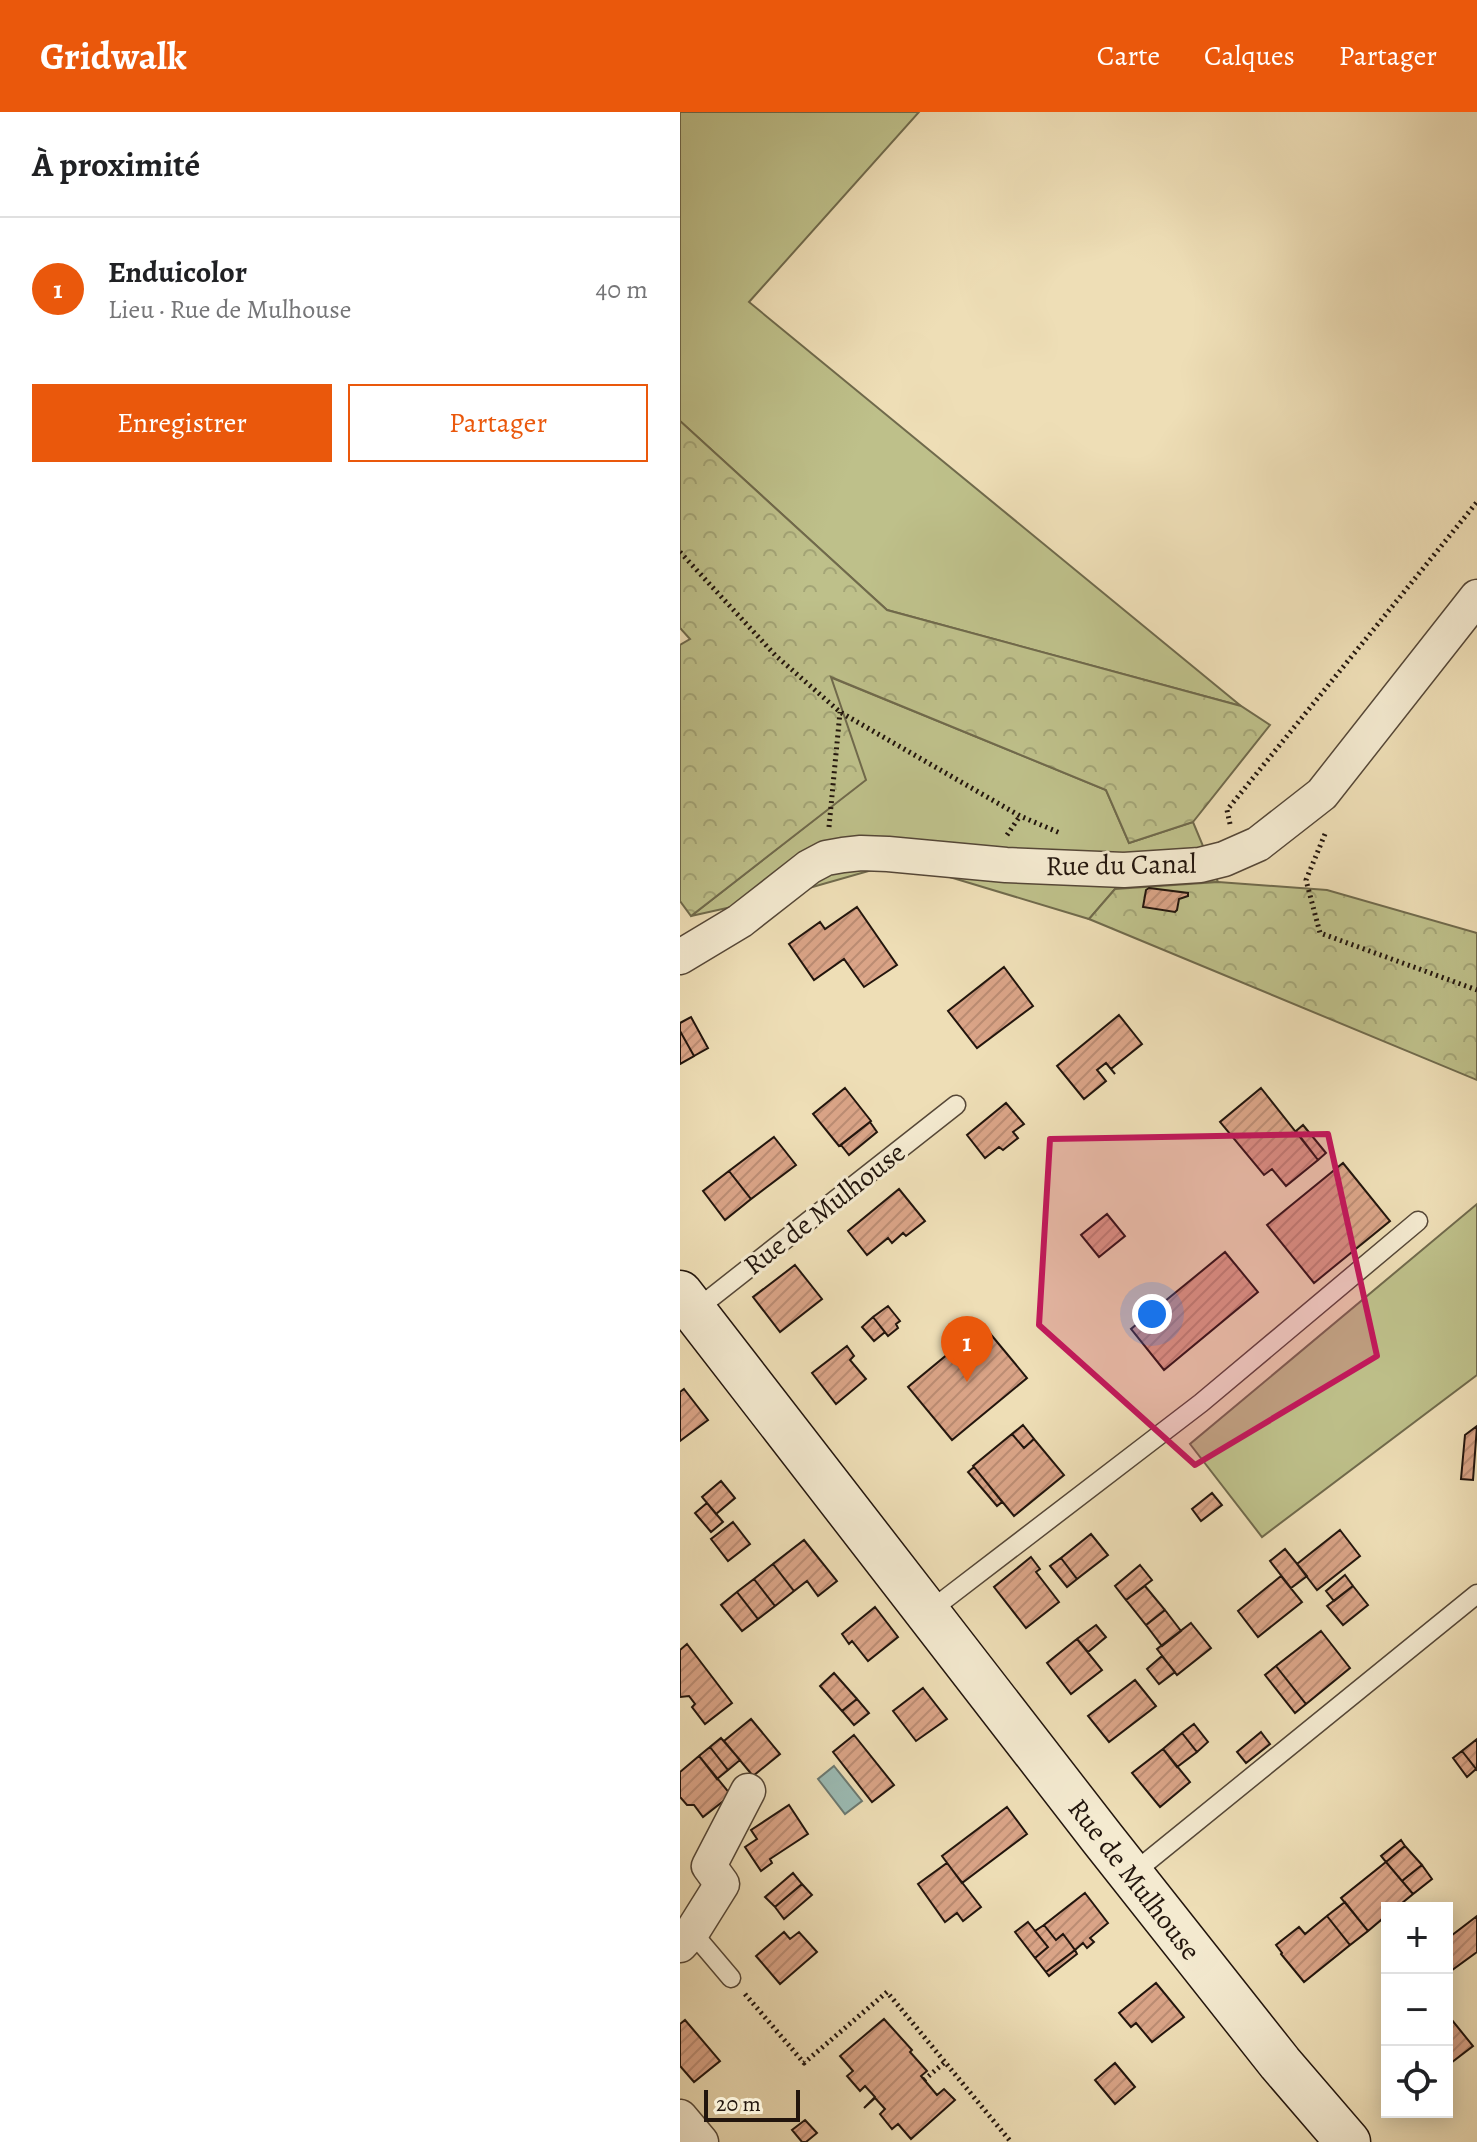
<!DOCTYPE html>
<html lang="fr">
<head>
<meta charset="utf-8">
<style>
	:root { --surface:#fff; --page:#f2f2f2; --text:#202124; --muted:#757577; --line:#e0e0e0; --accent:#ea580c }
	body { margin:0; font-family:Alegreya,serif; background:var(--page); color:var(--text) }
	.controls { position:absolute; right:24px; bottom:24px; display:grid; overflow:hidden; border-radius:0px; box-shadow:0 4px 20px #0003 }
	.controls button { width:72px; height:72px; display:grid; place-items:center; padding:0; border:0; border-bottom:2px solid var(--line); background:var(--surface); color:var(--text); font:40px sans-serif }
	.scale { position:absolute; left:24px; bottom:20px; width:96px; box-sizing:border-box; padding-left:8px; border:4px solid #22150d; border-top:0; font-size:22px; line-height:28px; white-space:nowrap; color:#22150d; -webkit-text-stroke:6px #f4ead0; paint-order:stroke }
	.you { position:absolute; left:472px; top:1202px; width:28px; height:28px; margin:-20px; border:6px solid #fff; border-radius:50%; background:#1a73e8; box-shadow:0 0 0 12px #1a73e833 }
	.badge { display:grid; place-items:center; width:52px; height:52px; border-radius:50%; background:var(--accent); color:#fff; font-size:26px; font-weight:700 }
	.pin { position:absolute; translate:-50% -66px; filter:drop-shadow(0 2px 4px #0008) }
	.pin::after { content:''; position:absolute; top:42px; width:28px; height:24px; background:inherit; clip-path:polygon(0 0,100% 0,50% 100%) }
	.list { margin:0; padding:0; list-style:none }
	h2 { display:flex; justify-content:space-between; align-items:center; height:104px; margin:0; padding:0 32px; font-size:34px }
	h2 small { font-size:26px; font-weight:400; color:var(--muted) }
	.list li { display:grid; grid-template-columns:52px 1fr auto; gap:24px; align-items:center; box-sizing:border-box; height:144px; padding:0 32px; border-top:2px solid var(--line) }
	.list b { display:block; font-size:30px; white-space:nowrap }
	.list p { margin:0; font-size:26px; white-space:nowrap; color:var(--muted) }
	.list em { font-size:26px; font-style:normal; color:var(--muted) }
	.actions { display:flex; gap:16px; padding:24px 32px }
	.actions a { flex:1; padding:18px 0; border:2px solid var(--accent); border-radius:0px; text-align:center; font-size:28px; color:var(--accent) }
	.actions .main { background:var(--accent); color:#fff }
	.icon { flex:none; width:44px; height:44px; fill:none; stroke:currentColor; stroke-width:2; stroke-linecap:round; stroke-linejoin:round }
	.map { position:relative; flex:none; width:797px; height:2030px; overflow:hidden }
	header { display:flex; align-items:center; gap:48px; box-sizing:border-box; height:112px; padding:0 40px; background:var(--accent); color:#fff }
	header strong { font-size:38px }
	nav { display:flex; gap:44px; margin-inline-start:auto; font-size:28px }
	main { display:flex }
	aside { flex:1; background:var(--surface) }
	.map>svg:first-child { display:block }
</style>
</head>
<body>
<header>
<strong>Gridwalk</strong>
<nav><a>Carte</a><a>Calques</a><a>Partager</a></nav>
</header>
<main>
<aside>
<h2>À proximité<small></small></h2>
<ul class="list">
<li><span class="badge">1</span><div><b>Enduicolor</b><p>Lieu · Rue de Mulhouse</p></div><em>40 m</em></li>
</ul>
<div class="actions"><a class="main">Enregistrer</a><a>Partager</a></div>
</aside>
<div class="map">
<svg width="797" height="2030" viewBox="0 0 797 2030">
	<defs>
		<pattern id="forest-crowns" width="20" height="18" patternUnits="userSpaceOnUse" patternTransform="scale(2)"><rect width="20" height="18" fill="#bec08a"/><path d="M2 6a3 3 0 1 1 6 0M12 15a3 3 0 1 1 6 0" fill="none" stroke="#a3a476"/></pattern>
		<pattern id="building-hatch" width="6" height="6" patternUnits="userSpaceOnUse" patternTransform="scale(2)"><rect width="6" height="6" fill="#daa487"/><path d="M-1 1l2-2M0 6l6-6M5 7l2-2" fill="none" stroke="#bb8c73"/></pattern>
	</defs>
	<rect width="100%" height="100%" fill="#eedeb6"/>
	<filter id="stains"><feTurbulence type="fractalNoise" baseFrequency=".0025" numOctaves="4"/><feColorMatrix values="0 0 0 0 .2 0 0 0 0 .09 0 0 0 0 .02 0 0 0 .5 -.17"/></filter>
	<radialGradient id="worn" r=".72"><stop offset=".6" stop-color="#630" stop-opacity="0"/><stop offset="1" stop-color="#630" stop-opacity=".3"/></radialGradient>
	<!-- grass -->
	<path fill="#bec08a" stroke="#706a4c" stroke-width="2" d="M 0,0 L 239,0 L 69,190 L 561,594 L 207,498 L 0,309 Z
		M 150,565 L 426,678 L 449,731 L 513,710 L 538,770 L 435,777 L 409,807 L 220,750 L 101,784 L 11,804 L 185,668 Z
		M 797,1092 L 797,1263 L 582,1425 L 510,1332 Z"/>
	<!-- forest -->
	<path fill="url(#forest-crowns)" stroke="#706a4c" stroke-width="2" d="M 0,309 L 207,498 L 561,594 L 590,613 L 513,710 L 449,731 L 426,678 L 151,565 L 186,668 L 11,804 L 0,789 L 0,533 L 10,527 L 0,516 Z
		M 538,770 L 647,778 L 797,821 L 797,968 L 409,807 L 435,777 Z"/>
	<!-- water -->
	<path fill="#9bbbb4" stroke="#6b7971" stroke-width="2" d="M 154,1654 L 182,1689 L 165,1702 L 138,1667 Z"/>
	<!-- building -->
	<path fill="url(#building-hatch)" stroke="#22150d" stroke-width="2" d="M 469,776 L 508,781 L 508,784 L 499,787 L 497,798 L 495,800 L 463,795 L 466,778 Z
		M 177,795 L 217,853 L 184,875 L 164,847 L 134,868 L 109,832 L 140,810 L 145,817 Z
		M 324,855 L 353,894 L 297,936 L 268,899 Z
		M 439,903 L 462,932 L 431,957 L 435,962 L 426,951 L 417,958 L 426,969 L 404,987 L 377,954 Z
		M 11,905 L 28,936 L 14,944 L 0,919 L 0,911 Z
		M 0,919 L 14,944 L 0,952 Z
		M 165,976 L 191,1009 L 159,1034 L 133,1002 Z
		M 581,976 L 638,1048 L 606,1074 L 592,1057 L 584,1063 L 540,1010 Z
		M 326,991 L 344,1012 L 333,1020 L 338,1026 L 323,1038 L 319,1035 L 305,1046 L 287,1023 Z
		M 190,1010 L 197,1020 L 169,1043 L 161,1033 Z
		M 623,1013 L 646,1041 L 638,1048 L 616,1019 Z
		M 94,1025 L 116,1053 L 71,1087 L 49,1059 Z
		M 663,1051 L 710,1109 L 634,1171 L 587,1113 Z
		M 49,1059 L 71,1087 L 45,1108 L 23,1079 Z
		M 219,1077 L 245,1109 L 226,1124 L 223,1121 L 212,1131 L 208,1126 L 187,1143 L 168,1119 Z
		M 427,1102 L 445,1124 L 419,1145 L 401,1123 Z
		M 545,1140 L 578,1180 L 484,1258 L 451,1217 Z
		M 115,1153 L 142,1187 L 100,1220 L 73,1185 Z
		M 208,1194 L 220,1209 L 216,1212 L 218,1216 L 208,1224 L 193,1205 Z
		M 193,1205 L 205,1220 L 194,1229 L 182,1215 Z
		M 303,1213 L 347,1266 L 272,1328 L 228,1275 Z
		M 167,1234 L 174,1244 L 170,1248 L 186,1267 L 156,1292 L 132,1261 Z
		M 4,1277 L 28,1308 L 0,1329 L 0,1280 Z
		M 343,1313 L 354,1327 L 344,1336 L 332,1322 Z
		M 797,1314 L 793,1368 L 781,1367 L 785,1323 Z
		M 332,1322 L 344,1336 L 354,1327 L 384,1363 L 334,1404 L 293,1354 Z
		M 294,1355 L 322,1390 L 317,1394 L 288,1360 Z
		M 41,1369 L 55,1386 L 36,1402 L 22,1385 Z
		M 532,1381 L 542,1393 L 521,1409 L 512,1397 Z
		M 27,1391 L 43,1410 L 31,1420 L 15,1401 Z
		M 53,1410 L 70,1432 L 48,1449 L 31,1427 Z
		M 660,1418 L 680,1444 L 637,1478 L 617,1452 Z
		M 411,1422 L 428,1443 L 397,1467 L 381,1446 Z
		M 124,1428 L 157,1469 L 138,1484 L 127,1469 L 114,1479 L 93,1452 Z
		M 605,1437 L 627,1464 L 611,1476 L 590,1449 Z
		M 351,1445 L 360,1457 L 356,1460 L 379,1490 L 346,1516 L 314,1475 Z
		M 381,1446 L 397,1467 L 387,1475 L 370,1454 Z
		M 93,1452 L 114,1479 L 95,1494 L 74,1467 Z
		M 460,1453 L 472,1468 L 446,1488 L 435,1474 Z
		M 665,1463 L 673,1474 L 654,1489 L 646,1479 Z
		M 601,1464 L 622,1490 L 578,1525 L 558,1499 Z
		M 74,1467 L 95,1494 L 78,1507 L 57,1480 Z
		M 465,1474 L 485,1498 L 466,1513 L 446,1488 Z
		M 673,1474 L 688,1493 L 663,1513 L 647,1494 Z
		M 57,1480 L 78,1507 L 62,1519 L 41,1493 Z
		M 195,1495 L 218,1525 L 188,1549 L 172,1529 L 169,1532 L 162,1522 Z
		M 485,1498 L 501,1519 L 482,1534 L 466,1513 Z
		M 511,1511 L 531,1536 L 497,1563 L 477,1537 Z
		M 416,1513 L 426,1525 L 408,1540 L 397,1527 Z
		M 641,1519 L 670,1556 L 626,1592 L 596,1554 Z
		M 397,1527 L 422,1558 L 391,1582 L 367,1551 Z
		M 7,1532 L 52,1591 L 25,1612 L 12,1595 L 15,1592 L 9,1584 L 0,1585 L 0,1538 Z
		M 482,1544 L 495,1560 L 479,1572 L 467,1557 Z
		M 596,1554 L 626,1592 L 615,1601 L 585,1563 Z
		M 154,1561 L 177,1587 L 162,1599 L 140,1574 Z
		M 455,1568 L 476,1594 L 429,1630 L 408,1604 Z
		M 243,1576 L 267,1607 L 236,1629 L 213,1599 Z
		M 177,1587 L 189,1601 L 174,1613 L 162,1599 Z
		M 71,1607 L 100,1642 L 73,1664 L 44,1629 Z
		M 514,1612 L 528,1630 L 517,1640 L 502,1621 Z
		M 581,1620 L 590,1632 L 566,1651 L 557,1640 Z
		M 502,1621 L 517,1640 L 497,1655 L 483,1637 Z
		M 174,1623 L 214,1673 L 192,1690 L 153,1640 Z
		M 41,1626 L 60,1648 L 48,1658 L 30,1635 Z
		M 797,1627 L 797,1658 L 782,1639 Z
		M 30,1635 L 48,1658 L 37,1667 L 19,1644 Z
		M 483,1637 L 510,1670 L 480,1695 L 452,1661 Z
		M 782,1639 L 796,1657 L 787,1665 L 773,1646 Z
		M 19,1644 L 51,1683 L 23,1705 L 14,1693 L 7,1693 L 0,1685 L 0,1660 Z
		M 109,1693 L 128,1722 L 90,1747 L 92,1751 L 81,1759 L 65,1735 L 77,1727 L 71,1718 Z
		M 327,1695 L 347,1722 L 282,1771 L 262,1744 Z
		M 721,1728 L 725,1734 L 706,1750 L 701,1744 Z
		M 725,1734 L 742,1753 L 722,1769 L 706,1750 Z
		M 706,1750 L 733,1782 L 716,1796 L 707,1796 L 707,1803 L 688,1819 L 661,1786 Z
		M 267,1751 L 301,1795 L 283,1809 L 277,1801 L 265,1810 L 238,1772 Z
		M 742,1753 L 752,1767 L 733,1782 L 722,1769 Z
		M 113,1761 L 122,1772 L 95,1795 L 85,1785 Z
		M 122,1772 L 132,1783 L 104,1807 L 95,1795 Z
		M 405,1781 L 428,1811 L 410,1826 L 414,1830 L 407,1836 L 403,1831 L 395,1838 L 383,1822 L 376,1828 L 364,1813 Z
		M 665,1790 L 688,1819 L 670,1833 L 647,1804 Z
		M 647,1804 L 670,1833 L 624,1870 L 601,1842 L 602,1841 L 596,1833 L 619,1815 L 625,1822 Z
		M 797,1804 L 797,1840 L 768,1861 L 767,1827 Z
		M 348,1810 L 368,1835 L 355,1846 L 335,1820 Z
		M 364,1813 L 376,1828 L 383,1822 L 395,1838 L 366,1860 L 355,1846 L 368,1835 L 355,1819 Z
		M 104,1820 L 110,1827 L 119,1820 L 137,1840 L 100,1872 L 76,1844 Z
		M 395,1838 L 397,1842 L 369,1864 L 366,1860 Z
		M 476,1871 L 504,1905 L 472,1930 L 456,1911 L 451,1915 L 439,1901 Z
		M 767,1902 L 793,1934 L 767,1954 Z
		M 204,1907 L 232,1938 L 230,1940 L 247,1959 L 241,1964 L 257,1983 L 264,1977 L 275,1988 L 231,2027 L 218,2012 L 212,2017 L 200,2002 L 205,1997 L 195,1986 L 184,1996 L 195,1985 L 185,1974 L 180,1979 L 167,1964 L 173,1959 L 160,1944 Z
		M 5,1908 L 40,1949 L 14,1970 L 0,1954 L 0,1912 Z
		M 435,1951 L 455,1975 L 435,1992 L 415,1968 Z
		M 125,2008 L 137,2021 L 126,2030 L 122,2030 L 112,2018 Z"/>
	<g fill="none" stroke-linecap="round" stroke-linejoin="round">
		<defs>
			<path id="lane" d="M 13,1200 L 276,993
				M 247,1501 L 521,1291 L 738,1109
				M 452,1762 L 797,1482
				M 12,1820 L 51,1866"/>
			<path id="street" d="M 0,845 L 60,809 L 129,755 L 146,746 L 163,743 L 181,741 L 208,742 L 326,753 L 444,758 L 520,753 L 544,747 L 578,732 L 642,682 L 797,485
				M 0,1833 L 12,1820 L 42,1772 L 29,1754 L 68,1679
				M 0,2005 L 21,2030"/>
			<path id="secondary" d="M 0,1181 L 422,1726 L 600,1951 L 668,2030"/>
		</defs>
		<!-- lane casing -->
		<use href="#lane" stroke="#554737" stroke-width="21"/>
		<!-- street casing -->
		<use href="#street" stroke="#554737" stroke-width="37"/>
		<!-- secondary casing -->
		<use href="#secondary" stroke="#22150d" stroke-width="47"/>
		<!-- path -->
		<path stroke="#22150d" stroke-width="5" stroke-dasharray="2 4" stroke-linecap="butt" d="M 0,440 L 95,543 L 160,600 L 340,704 L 380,721
			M 550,712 L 547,698 L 797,390
			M 149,715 L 160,600
			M 645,722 L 626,768 L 640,821 L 797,878
			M 327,723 L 340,704
			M 65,1882 L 124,1951 L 207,1880 L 331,2030
			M 244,1968 L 265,1950"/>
		<!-- lane -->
		<use href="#lane" stroke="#f4ead0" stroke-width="18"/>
		<!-- street -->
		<use href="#street" stroke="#f4ead0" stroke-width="34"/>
		<!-- secondary -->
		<use href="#secondary" stroke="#f4ead0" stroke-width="44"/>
	</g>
	<!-- marked area -->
	<path fill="#c2185b" fill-opacity="0.2" stroke="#c2185b" stroke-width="6" stroke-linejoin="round" d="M 648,1022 L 697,1244 L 515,1353 L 359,1213 L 370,1027 Z"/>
	<g text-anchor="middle" stroke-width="6" stroke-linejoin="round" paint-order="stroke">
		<!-- street labels -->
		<g font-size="28" fill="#22150d" stroke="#f4ead0">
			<text transform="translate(441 752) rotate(-1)" y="10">Rue du Canal</text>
			<text transform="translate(144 1096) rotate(-38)" y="10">Rue de Mulhouse</text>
			<text transform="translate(455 1767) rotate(52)" y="10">Rue de Mulhouse</text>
		</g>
	</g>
	<rect width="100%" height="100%" filter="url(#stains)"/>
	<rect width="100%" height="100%" fill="url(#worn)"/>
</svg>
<div class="controls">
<button>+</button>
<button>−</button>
<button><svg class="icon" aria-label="locate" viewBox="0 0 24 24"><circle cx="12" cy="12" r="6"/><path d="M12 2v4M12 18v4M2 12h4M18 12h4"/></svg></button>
</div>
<div class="scale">20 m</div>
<div class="you"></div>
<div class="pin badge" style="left:287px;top:1270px">1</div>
</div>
</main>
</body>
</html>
